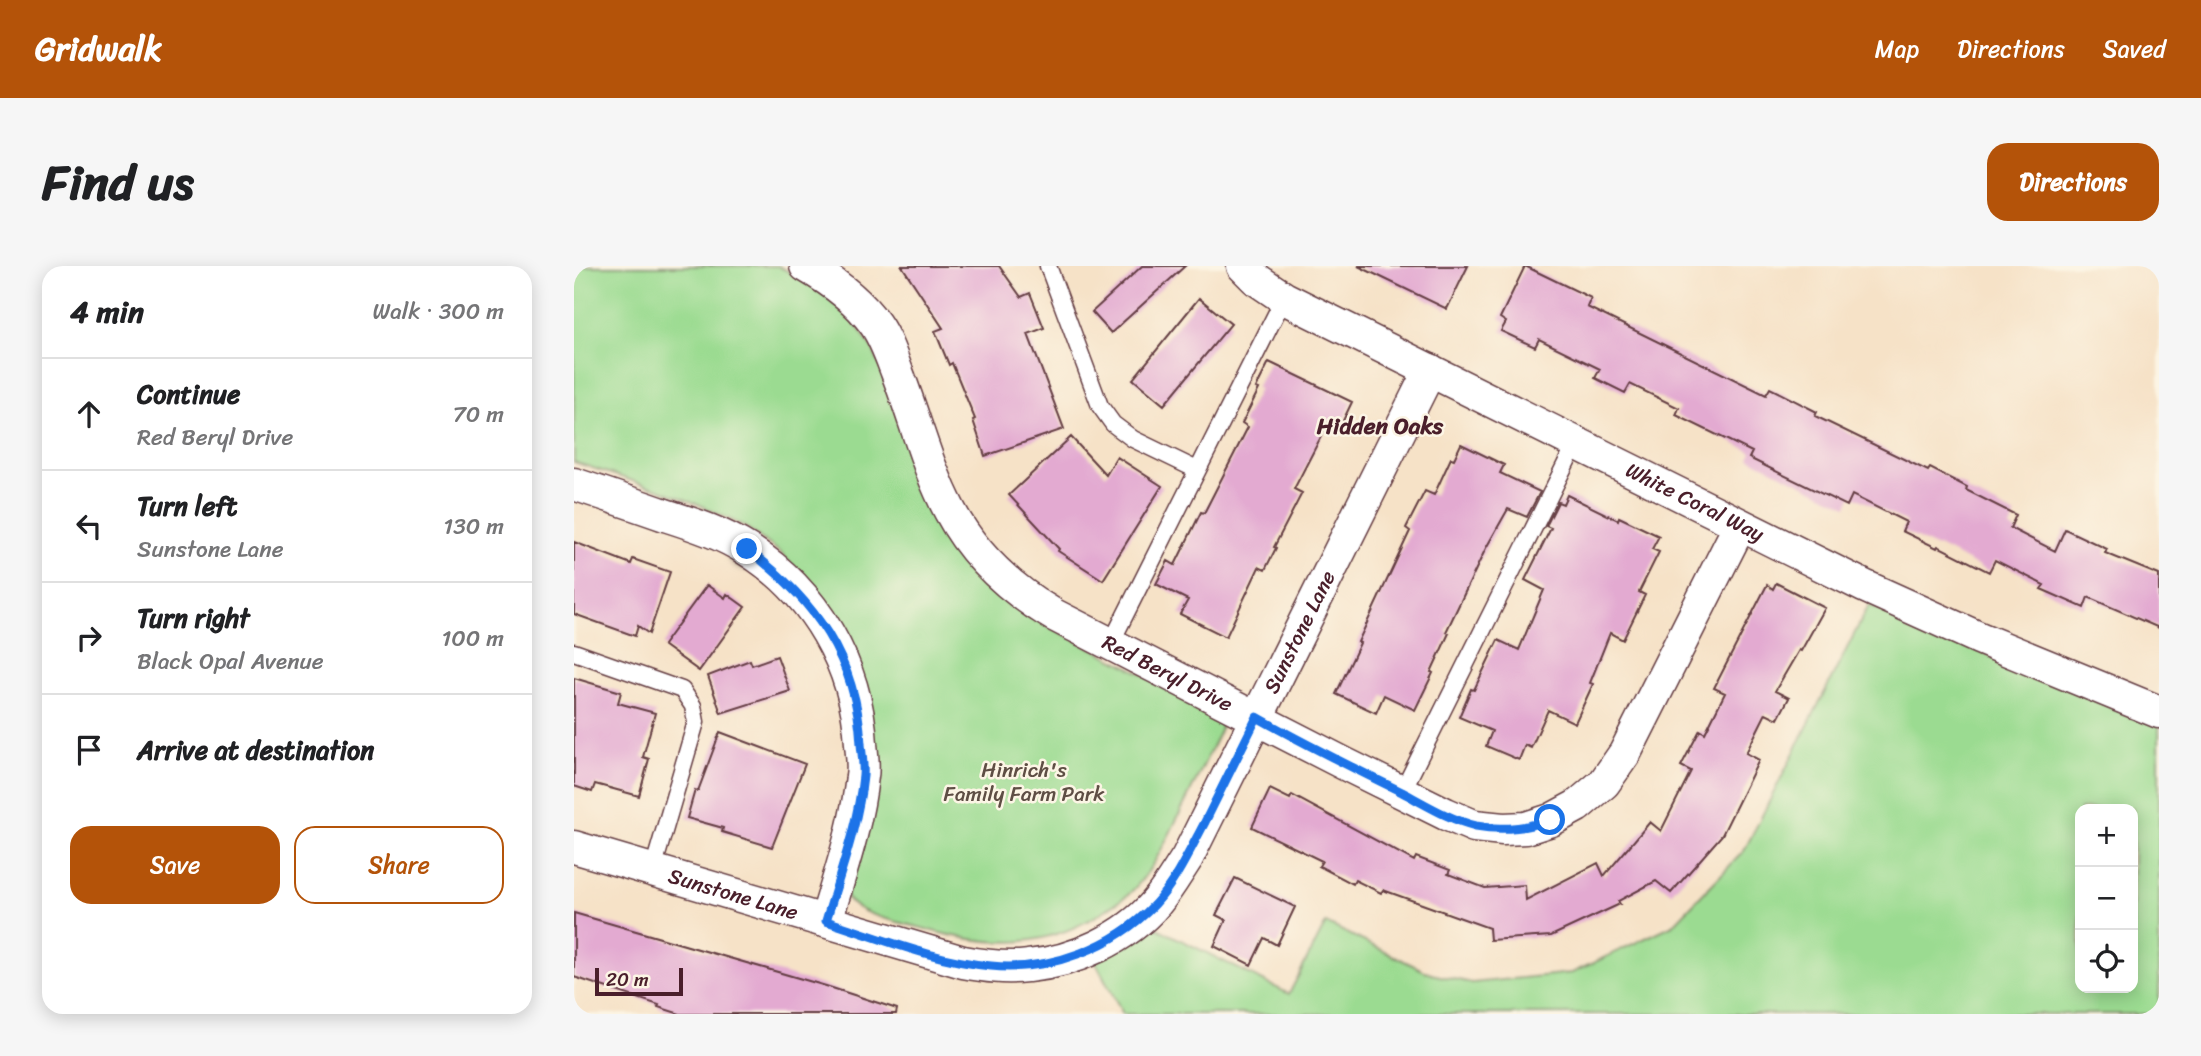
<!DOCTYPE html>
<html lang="en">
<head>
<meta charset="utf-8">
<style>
	:root { --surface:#fff; --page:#f6f6f6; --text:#202124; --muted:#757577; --line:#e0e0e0; --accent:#b45309 }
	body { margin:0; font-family:Sriracha,sans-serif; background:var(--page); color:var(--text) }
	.controls { position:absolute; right:21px; bottom:21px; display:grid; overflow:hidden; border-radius:14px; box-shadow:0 4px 18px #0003 }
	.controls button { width:63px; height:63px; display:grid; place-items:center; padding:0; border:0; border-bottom:2px solid var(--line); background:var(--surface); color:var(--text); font:35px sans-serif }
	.scale { position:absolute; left:21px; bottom:18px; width:88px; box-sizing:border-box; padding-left:7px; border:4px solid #4a1f2b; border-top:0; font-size:19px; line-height:24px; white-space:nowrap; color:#4a1f2b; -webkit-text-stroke:5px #fcf5e5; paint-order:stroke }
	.stop { position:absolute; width:21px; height:21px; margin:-16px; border:5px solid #1a73e8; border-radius:50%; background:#fff }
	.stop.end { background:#1a73e8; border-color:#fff; box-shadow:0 2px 7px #0008 }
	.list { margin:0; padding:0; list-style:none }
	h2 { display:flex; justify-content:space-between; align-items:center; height:91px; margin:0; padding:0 28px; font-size:30px }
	h2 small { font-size:23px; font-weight:400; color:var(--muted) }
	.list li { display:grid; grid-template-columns:46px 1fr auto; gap:21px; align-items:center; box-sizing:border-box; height:112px; padding:0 28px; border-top:2px solid var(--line) }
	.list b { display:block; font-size:26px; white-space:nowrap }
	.list p { margin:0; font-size:23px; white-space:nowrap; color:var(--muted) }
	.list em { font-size:23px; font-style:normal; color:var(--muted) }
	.actions { display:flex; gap:14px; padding:21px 28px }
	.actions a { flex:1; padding:16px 0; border:2px solid var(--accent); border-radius:21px; text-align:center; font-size:24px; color:var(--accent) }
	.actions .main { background:var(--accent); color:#fff }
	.icon { flex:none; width:38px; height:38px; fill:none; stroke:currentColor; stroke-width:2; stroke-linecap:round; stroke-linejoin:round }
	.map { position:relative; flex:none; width:1585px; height:748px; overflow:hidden; border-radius:21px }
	header { display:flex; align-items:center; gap:42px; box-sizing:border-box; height:98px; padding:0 35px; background:var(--accent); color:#fff }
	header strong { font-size:33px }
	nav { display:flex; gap:38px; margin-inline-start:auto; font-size:24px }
	.intro { display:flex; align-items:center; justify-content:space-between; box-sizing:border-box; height:168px; padding:0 42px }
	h1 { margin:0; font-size:49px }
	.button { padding:18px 32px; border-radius:21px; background:var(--accent); color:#fff; font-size:24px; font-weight:700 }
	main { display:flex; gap:42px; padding:0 42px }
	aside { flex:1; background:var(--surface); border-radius:21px; box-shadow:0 4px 18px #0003 }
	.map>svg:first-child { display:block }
</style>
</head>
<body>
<header>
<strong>Gridwalk</strong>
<nav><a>Map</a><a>Directions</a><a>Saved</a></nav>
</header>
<div class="intro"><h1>Find us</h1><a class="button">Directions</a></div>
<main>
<aside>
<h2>4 min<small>Walk · 300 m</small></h2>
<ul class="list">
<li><svg class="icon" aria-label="ahead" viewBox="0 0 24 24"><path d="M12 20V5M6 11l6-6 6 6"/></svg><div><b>Continue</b><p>Red Beryl Drive</p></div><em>70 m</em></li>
<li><svg class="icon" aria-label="left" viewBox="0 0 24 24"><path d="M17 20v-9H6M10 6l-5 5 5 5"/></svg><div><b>Turn left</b><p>Sunstone Lane</p></div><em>130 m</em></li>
<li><svg class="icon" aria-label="right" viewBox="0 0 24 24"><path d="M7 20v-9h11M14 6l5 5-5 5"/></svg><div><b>Turn right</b><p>Black Opal Avenue</p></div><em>100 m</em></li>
<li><svg class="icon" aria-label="arrive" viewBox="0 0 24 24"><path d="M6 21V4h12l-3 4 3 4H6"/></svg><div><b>Arrive at destination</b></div></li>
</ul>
<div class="actions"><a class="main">Save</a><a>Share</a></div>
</aside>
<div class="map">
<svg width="1585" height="748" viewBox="0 0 1585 748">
	<rect width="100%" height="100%" fill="#fcf5e5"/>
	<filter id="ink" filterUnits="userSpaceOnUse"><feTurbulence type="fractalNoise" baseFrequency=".0143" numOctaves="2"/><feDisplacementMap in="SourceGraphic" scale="14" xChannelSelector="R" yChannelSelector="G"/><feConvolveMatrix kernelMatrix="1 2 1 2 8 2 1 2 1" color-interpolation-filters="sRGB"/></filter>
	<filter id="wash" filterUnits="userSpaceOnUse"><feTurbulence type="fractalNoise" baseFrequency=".00686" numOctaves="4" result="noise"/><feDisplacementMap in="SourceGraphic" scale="28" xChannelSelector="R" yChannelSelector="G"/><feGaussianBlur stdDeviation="1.57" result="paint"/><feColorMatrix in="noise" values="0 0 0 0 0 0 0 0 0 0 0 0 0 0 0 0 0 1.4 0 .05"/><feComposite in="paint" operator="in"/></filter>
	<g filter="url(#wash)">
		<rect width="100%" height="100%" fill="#f6e2c7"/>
		<!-- green -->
		<path fill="#9bdb91" stroke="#727d5e" stroke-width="2" fill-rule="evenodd" d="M 0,0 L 204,0 C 224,10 244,21 262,35 C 276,47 286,65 297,80 L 401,305 L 423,330 L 452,349 L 640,444 L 648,454 L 646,465 C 633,492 620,519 606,547 C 592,575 578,606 555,628 C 549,633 540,638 533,643 C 475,683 421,682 355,664 C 332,657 285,651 272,631 L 297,528 L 241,324 L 207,287 L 170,260 L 126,239 L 87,224 L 0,196 Z
			M 1295,339 L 1585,460 L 1585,748 L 549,748 L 520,693 L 575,658 L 715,728 L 752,657 L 857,708 L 898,717 L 998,707 L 1099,659 L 1170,585 ZM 1506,543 L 1559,543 L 1559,722 L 1506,722 Z"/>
		<g id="blocks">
			<!-- building -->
			<path fill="#e3aad1" d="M 328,0 L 425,0 L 447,31 L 456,27 L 470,62 L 454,68 L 490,163 L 411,190 L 399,154 L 401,153 L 378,97 L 375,99 L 361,65 L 369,62 Z
				M 568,0 L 611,0 L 537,67 L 518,46 Z
				M 784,0 L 894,0 L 873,43 Z
				M 951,0 L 1017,32 L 1013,41 L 1192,129 L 1196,122 L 1243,146 L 1241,150 L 1354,205 L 1356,202 L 1393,221 L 1392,224 L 1442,249 L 1436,262 L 1481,285 L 1491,263 L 1533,283 L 1531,287 L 1585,309 L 1585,362 L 1514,331 L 1510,342 L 1467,323 L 1470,319 L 1421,294 L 1415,306 L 1364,280 L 1363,282 L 1328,265 L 1332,256 L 1278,229 L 1273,240 L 1175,192 L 1178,186 L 1102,149 L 1105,142 L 1056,118 L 1051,127 L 1021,112 L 1026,103 L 965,73 L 961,81 L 927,65 L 932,56 L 926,52 Z
				M 625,32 L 657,58 L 590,139 L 559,113 Z
				M 695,96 L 778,136 L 765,163 L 754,157 L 720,223 L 728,227 L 700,281 L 702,282 L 691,304 L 685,301 L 652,371 L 606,348 L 614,334 L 582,318 L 594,295 L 601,299 L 627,246 L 630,247 L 674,161 L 668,157 L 685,123 L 682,122 Z
				M 497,171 L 532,209 L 543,191 L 588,220 L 529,314 L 484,285 L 485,283 L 435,229 Z
				M 887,178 L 930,199 L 926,207 L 966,226 L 953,251 L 934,243 L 912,282 L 872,366 L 875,367 L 857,406 L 859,407 L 841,444 L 810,429 L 802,447 L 762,428 L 786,377 L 784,376 L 836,265 L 832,262 L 851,225 L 860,229 L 877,192 L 880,193 Z
				M 993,229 L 1044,254 L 1045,251 L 1085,270 L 1078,283 L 1085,286 L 1065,326 L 1071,329 L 1049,374 L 1036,367 L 1016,417 L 1019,418 L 1001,457 L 974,444 L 957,482 L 951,479 L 945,494 L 912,480 L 918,465 L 885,451 L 897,423 L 900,424 L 924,374 L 945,384 L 970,324 L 951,314 L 977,262 L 972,260 L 984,236 L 989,238 Z
				M 0,276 L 57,298 L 59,293 L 96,306 L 75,368 L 64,360 L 61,370 L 0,348 Z
				M 1202,317 L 1251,342 L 1227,385 L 1225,384 L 1201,425 L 1215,432 L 1204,453 L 1192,447 L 1172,487 L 1185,494 L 1148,569 L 1097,627 L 1082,615 L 1044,635 L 1046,638 L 977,670 L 916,674 L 915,662 L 809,624 L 807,627 L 781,614 L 779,618 L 745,600 L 748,595 L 678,561 L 696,523 L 716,533 L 718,529 L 840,595 L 842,591 L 876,604 L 874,608 L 911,622 L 951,619 L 952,634 L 1024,597 L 1030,610 L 1076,556 L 1087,565 L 1117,505 L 1107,500 L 1126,464 L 1131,467 L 1151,427 L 1140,422 L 1193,319 L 1199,323 Z
				M 133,319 L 151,332 L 153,328 L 171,341 L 125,405 L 89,379 Z
				M 203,390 L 216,425 L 147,447 L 134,410 L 176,394 L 178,399 Z
				M 0,412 L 47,426 L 44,437 L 81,447 L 69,491 L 75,493 L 65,530 L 21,518 L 18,526 L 0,520 Z
				M 146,466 L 231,498 L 198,581 L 148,566 L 149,562 L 113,552 L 121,524 L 124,525 Z
				M 661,612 L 721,641 L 703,679 L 690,672 L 677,699 L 640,680 L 652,654 L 642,649 Z
				M 0,647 L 252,720 L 323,743 L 322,748 L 106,748 L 84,741 L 85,739 L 0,711 Z"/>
		</g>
	</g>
	<g filter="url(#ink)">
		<use href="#blocks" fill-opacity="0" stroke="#643c42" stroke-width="2"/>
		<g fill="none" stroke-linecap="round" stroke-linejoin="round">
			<defs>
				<path id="lane" d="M 474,0 L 526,140 L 539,158 L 559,173 L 623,204
					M 537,377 L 710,32
					M 0,386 L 108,424 L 119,440 L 122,456 L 79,603
					M 828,526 L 1002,177"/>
				<g id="street">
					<path id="s1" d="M 232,0 C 258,15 283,33 301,58 C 311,72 317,90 323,106 C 341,152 353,202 376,245 C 400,290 436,323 480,349 L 771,498 L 872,548 L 900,560 L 929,563 L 952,562 L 977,554 L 1003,540 L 1030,517 L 1051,487 L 1166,259"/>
					<path id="s2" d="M 669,0 L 682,13 L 710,32 L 1290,320 L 1405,372 L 1585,446"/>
					<path d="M 0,218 C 30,228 60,238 91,249 C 119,258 148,267 174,284 C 241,326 283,400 287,478 C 288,489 290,500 288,510 C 283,559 266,607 252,655"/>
					<path id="s3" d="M 0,581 L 389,696 C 411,700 432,703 454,700 C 500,696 552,672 582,637 C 594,623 603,607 613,592 L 856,104"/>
				</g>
			</defs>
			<!-- lane casing -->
			<use href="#lane" stroke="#643c42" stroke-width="19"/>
			<!-- street casing -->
			<use href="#street" stroke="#643c42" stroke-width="35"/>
			<!-- lane -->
			<use href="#lane" stroke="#fff" stroke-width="16"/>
			<!-- street -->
			<use href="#street" stroke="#fff" stroke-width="32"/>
		</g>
	</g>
	<g fill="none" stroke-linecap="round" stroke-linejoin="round" filter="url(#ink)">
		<!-- route -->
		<path stroke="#1a73e8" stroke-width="9" d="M 173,283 C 240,333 283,393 287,478 C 288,489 290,500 289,510 C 284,559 266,607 252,655 C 306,672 361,695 417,700 C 475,706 541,681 581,638 C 602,615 616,584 631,556 C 648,521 666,486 683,451 C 731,478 779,502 828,526 C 851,538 876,554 902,560 C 928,565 952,562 976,554"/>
	</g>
	<g text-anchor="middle" stroke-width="5" stroke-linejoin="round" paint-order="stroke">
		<!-- street labels -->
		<g font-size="21" fill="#4a1f2b" stroke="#fcf5e5">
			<text dy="7" stroke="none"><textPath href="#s2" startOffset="511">White Coral Way</textPath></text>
			<text dy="7" stroke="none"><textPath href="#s3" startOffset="924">Sunstone Lane</textPath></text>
			<text dy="7" stroke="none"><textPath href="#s1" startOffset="569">Red Beryl Drive</textPath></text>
			<text dy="7" stroke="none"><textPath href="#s3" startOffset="166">Sunstone Lane</textPath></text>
		</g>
		<!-- park labels -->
		<g font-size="21" fill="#5e4e44" stroke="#fcf5e5">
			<text x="450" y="511">Hinrich's<tspan x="450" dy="24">Family Farm Park</tspan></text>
		</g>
		<!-- neighbourhood labels -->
		<g font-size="23" font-weight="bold" fill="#4a1f2b" stroke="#fcf5e5">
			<text x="806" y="168">Hidden Oaks</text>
		</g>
	</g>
</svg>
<div class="controls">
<button>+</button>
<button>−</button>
<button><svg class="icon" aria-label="locate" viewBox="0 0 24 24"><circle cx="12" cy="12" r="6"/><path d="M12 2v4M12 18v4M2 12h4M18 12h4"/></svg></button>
</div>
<div class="scale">20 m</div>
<div class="stop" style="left:976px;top:554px"></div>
<div class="stop end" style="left:173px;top:283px"></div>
</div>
</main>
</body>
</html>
